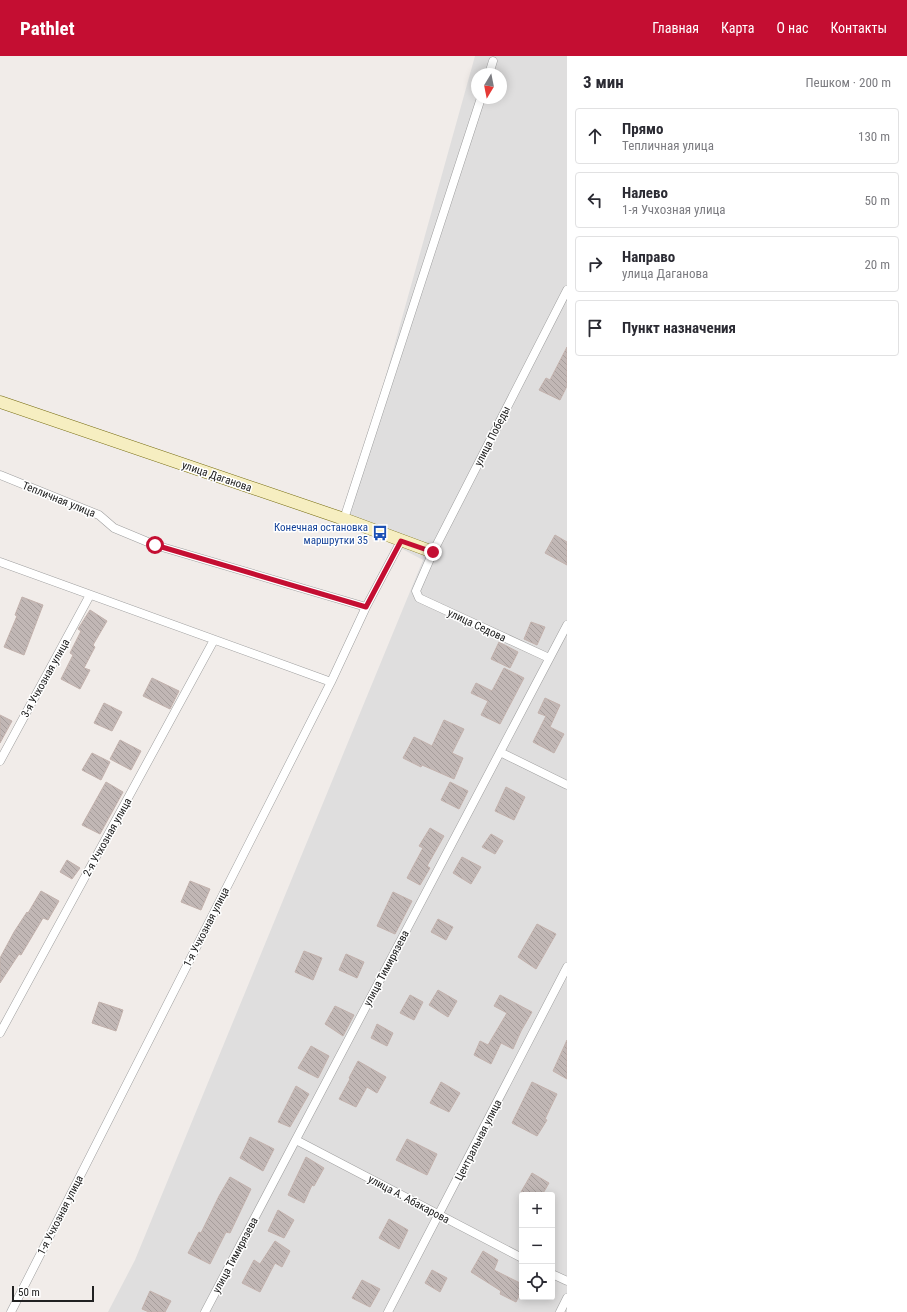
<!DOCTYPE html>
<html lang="ru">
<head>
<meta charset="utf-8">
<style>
	:root { --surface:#fff; --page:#f7f7f7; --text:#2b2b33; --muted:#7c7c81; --line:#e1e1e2; --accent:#c40e32 }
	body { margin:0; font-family:"Roboto Condensed",sans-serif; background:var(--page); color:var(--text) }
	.controls { position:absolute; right:12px; bottom:12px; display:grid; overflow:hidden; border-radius:4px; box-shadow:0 2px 10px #0003 }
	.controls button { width:36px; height:36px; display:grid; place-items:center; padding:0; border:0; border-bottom:1px solid var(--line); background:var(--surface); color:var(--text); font:20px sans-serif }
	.compass { position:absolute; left:471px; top:12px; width:36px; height:36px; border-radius:50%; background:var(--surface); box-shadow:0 2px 10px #0003; rotate:190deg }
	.scale { position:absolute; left:12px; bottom:10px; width:82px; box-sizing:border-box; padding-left:4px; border:2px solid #212121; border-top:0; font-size:11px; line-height:14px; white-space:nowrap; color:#212121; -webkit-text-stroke:3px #fff; paint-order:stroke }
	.stop { position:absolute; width:12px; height:12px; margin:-9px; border:3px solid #c40e32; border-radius:50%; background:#fff }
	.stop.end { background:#c40e32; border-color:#fff; box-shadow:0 1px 4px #0008 }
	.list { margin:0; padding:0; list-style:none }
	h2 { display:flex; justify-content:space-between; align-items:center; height:52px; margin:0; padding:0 16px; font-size:17px }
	h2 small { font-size:13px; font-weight:400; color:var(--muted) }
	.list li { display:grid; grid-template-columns:26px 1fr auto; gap:12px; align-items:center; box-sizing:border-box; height:56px; margin:0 8px 8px; padding:0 8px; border:1px solid var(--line); border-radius:4px }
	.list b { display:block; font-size:15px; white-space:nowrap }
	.list p { margin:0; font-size:13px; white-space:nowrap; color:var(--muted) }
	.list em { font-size:13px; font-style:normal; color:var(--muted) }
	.icon { flex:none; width:22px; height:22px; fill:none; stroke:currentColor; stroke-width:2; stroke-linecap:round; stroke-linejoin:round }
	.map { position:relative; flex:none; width:567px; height:1256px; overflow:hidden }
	header { display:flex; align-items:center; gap:24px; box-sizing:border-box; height:56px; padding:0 20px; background:var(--accent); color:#fff }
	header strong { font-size:19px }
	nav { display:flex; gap:22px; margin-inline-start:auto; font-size:14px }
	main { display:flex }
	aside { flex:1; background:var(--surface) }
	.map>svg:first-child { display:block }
</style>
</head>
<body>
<header>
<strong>Pathlet</strong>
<nav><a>Главная</a><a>Карта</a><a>О нас</a><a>Контакты</a></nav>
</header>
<main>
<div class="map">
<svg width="567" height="1256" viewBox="0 0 567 1256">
	<defs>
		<pattern id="building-back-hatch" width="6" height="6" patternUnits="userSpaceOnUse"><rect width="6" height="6" fill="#c1b7b5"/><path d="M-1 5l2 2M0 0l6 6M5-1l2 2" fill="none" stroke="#a69d9b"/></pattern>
	</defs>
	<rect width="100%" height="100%" fill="#f1ece9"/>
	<!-- residential -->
	<path fill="#dfdede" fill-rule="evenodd" d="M 475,0 L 567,0 L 567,1256 L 108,1256 L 135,1204 L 423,504 L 346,463 ZM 477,18 L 501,18 L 501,42 L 477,42 ZM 522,1139 L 552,1139 L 552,1241 L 522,1241 Z"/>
	<!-- building -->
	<path fill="url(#building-back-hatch)" stroke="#c2b1ac" d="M 567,291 L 567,330 L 560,344 L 539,334 L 546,322 L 550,324 Z
		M 555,479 L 567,486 L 567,509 L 545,497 Z
		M 22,541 L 43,549 L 24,599 L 4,591 L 17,560 L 15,559 Z
		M 90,554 L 107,565 L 93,589 L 95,591 L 84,612 L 90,614 L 80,633 L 61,623 L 73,599 L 70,597 L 81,575 L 78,573 Z
		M 531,566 L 545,571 L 537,589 L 524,583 Z
		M 499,586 L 518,596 L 510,612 L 491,603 Z
		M 504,612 L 524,622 L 500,668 L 481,659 L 488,645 L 471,637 L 476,627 L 492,635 Z
		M 152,622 L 179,635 L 170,653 L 143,640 Z
		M 545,642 L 560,649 L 550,671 L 564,678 L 554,697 L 533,686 L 546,660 L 538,657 Z
		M 104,647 L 122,656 L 112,675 L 94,667 Z
		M 0,659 L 12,665 L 0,687 Z
		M 444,664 L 464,673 L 452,697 L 463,702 L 454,723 L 422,709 L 421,711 L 403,702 L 414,681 L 432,690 Z
		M 120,684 L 141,695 L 131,714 L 110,703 Z
		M 92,697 L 110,706 L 101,724 L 82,714 Z
		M 106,726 L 123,736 L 100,778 L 82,769 Z
		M 450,726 L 468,735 L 459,753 L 441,744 Z
		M 506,731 L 525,741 L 514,764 L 495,755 Z
		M 430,772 L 444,780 L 427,810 L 430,812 L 420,829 L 407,822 L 423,792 L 419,790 Z
		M 491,778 L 503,785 L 495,798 L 482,791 Z
		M 462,801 L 481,811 L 471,828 L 453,817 Z
		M 67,804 L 80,812 L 72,823 L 60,816 Z
		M 190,825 L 210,833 L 201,854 L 181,846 Z
		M 41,835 L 59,845 L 48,864 L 43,862 L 21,899 L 19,898 L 0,927 L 0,902 L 14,876 L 27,856 L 28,857 Z
		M 393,836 L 412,845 L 395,878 L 377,870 Z
		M 438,863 L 453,871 L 446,884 L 431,876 Z
		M 537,868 L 556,878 L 536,913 L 518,901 Z
		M 304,895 L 322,902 L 313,924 L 295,916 Z
		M 346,898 L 364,906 L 357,922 L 339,914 Z
		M 438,934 L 457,945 L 448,961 L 429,949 Z
		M 410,939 L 423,946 L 414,964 L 400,957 Z
		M 500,939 L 532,956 L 521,975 L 513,993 L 501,987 L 491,1008 L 474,999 L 480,985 L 488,989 L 507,957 L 494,950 Z
		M 99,946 L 123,954 L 116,975 L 92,967 Z
		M 335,950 L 354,959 L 343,980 L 325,968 Z
		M 377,968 L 393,977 L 387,990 L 371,982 Z
		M 567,984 L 567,1023 L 553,1015 Z
		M 311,990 L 329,1000 L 318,1022 L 298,1012 Z
		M 358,1005 L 386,1021 L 377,1037 L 367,1031 L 356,1051 L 339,1043 L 350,1023 L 349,1022 Z
		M 441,1026 L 460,1037 L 449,1056 L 430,1047 Z
		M 532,1026 L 557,1038 L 545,1063 L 547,1064 L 537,1080 L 512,1067 Z
		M 296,1030 L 309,1038 L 290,1071 L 278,1066 Z
		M 250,1081 L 274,1093 L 263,1115 L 240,1102 Z
		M 407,1083 L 437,1098 L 427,1119 L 396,1104 Z
		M 306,1101 L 324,1112 L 314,1130 L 312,1129 L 304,1147 L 288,1139 Z
		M 532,1117 L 549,1127 L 542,1139 L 526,1139 L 521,1136 Z
		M 230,1121 L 251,1133 L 230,1177 L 226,1176 L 210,1208 L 188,1197 L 199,1176 L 201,1177 L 219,1140 Z
		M 278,1154 L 294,1164 L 284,1182 L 268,1175 Z
		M 389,1163 L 408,1174 L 399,1193 L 379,1182 Z
		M 275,1185 L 290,1195 L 282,1211 L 275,1207 L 260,1236 L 242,1227 L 254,1204 L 260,1208 Z
		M 483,1195 L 498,1204 L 494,1214 L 522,1228 L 522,1234 L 516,1246 L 500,1238 L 501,1235 L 471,1216 Z
		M 432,1214 L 447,1222 L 440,1236 L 425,1227 Z
		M 362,1224 L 380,1233 L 370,1251 L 352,1242 Z
		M 150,1235 L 171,1245 L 165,1256 L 149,1256 L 142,1253 Z"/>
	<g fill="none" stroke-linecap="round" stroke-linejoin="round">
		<defs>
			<path id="street" d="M 489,18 L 493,5
				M 0,419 L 99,459 L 114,472 L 155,489 L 366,551
				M 343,466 L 481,42
				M 0,506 L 331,626
				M 549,602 L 419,542 L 416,535 L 433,496 L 567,234
				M 500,696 L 567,729
				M 0,705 L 90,539
				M 0,977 L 214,584
				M 296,1084 L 522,1202
				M 552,1218 L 567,1225
				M 11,1256 L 331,626 L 366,551 L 401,485
				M 205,1256 L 567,569
				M 388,1256 L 567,911
				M 560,1256 L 567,1242"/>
			<path id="secondary" d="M 0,346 L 344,463 L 433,496"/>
		</defs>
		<!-- street casing -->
		<use href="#street" stroke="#9e9e9e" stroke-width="9"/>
		<!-- secondary casing -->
		<use href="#secondary" stroke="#746a0d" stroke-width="13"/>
		<!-- street -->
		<use href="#street" stroke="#fff" stroke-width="8"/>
		<!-- secondary -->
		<use href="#secondary" stroke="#f6eec1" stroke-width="12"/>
	</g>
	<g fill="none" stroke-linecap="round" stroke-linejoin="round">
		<!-- route -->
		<path stroke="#c40e32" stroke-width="5" d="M 155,489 L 366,551 L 401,485 L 433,496"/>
	</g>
	<!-- icons -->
	<defs>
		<symbol id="bus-bare" viewBox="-9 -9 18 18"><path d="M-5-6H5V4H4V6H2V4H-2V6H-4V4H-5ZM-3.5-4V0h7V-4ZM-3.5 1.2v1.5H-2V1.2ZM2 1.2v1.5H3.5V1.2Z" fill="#1a4fb4" stroke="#fff" stroke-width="2.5" paint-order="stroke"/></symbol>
	</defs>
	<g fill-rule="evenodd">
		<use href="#bus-bare" x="369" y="466" width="22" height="22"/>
	</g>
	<g text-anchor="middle" stroke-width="3" stroke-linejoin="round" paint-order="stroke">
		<!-- street labels -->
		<g font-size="11" fill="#212121" stroke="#fff">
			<text transform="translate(492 380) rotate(-63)" y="4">улица Победы</text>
			<text transform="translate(217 420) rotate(19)" y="4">улица Даганова</text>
			<text transform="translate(59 443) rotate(22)" y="4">Тепличная улица</text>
			<text transform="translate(477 569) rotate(25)" y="4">улица Седова</text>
			<text transform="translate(45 622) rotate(-61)" y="4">3-я Учхозная улица</text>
			<text transform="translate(107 781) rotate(-61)" y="4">2-я Учхозная улица</text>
			<text transform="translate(206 871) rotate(-63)" y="4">1-я Учхозная улица</text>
			<text transform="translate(386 912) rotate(-62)" y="4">улица Тимирязева</text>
			<text transform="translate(478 1084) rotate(-63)" y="4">Центральная улица</text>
			<text transform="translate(409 1143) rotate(28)" y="4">улица А. Абакарова</text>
			<text transform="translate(60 1159) rotate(-63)" y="4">1-я Учхозная улица</text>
			<text transform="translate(235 1199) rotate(-62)" y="4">улица Тимирязева</text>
		</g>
		<!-- transit labels -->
		<g font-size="11" fill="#164399" stroke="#fff" text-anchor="end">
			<text x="368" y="475">Конечная остановка<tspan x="368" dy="13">маршрутки 35</tspan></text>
		</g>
	</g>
</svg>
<div class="controls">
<button>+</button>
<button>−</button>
<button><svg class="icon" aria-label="locate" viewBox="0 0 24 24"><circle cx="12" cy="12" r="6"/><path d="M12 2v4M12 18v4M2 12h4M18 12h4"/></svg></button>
</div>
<svg class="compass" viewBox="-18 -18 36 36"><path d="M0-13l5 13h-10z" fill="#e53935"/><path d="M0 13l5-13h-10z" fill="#7c7c81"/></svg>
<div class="scale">50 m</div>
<div class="stop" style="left:155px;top:489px"></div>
<div class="stop end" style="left:433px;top:496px"></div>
</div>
<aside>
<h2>3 мин<small>Пешком · 200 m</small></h2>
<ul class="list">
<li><svg class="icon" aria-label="ahead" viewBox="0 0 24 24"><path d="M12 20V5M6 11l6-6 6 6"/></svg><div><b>Прямо</b><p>Тепличная улица</p></div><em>130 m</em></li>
<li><svg class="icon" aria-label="left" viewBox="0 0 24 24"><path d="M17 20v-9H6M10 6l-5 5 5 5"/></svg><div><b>Налево</b><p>1-я Учхозная улица</p></div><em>50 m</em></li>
<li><svg class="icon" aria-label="right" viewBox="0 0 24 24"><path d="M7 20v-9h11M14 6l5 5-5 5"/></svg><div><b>Направо</b><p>улица Даганова</p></div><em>20 m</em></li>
<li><svg class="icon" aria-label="arrive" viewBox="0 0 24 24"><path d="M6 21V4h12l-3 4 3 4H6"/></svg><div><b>Пункт назначения</b></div></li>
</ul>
</aside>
</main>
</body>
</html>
